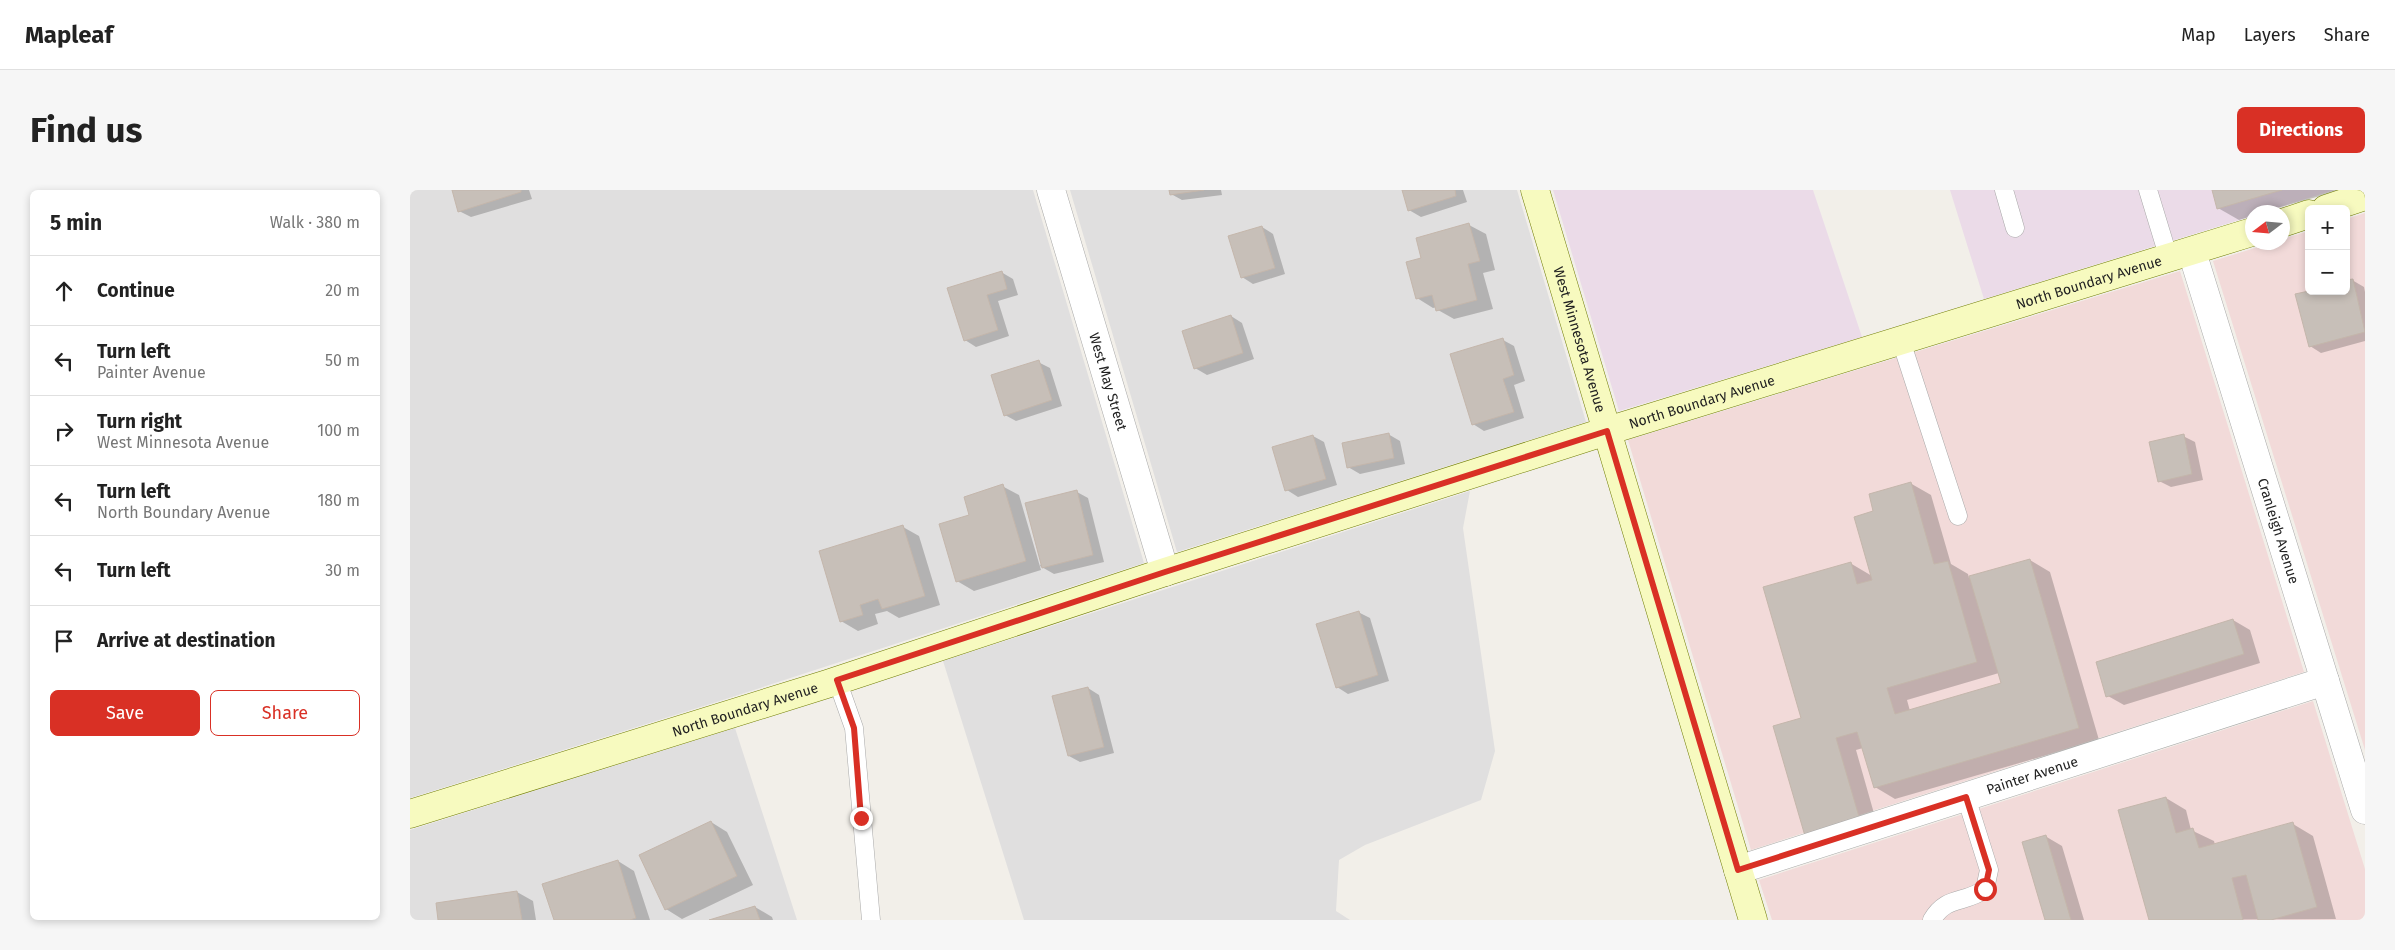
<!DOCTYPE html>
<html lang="en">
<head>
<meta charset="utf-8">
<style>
	:root { --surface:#fff; --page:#f6f6f6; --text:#222; --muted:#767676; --line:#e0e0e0; --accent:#d93025 }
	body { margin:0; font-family:"Fira Sans",sans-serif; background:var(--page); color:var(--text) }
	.controls { position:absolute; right:15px; top:15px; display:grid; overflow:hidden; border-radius:8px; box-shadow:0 2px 8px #0003 }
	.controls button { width:45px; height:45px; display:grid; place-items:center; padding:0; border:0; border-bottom:1px solid var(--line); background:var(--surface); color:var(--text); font:25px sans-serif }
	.compass { position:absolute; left:1835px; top:15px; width:45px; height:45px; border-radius:50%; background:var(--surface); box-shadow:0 2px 8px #0003; rotate:254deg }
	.stop { position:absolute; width:15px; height:15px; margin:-11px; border:4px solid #d93025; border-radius:50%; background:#fff }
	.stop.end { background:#d93025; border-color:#fff; box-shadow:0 1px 5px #0008 }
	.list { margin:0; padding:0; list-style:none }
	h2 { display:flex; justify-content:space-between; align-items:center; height:65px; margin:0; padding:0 20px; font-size:21px }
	h2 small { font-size:16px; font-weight:400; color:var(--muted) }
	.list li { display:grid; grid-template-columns:32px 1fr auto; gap:15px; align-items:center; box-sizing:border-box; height:70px; padding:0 20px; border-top:1px solid var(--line) }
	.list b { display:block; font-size:19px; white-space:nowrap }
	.list p { margin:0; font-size:16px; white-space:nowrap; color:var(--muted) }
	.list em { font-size:16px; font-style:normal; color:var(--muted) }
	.actions { display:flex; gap:10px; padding:15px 20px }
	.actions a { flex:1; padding:11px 0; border:1px solid var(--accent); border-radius:8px; text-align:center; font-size:18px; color:var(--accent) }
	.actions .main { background:var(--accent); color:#fff }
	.icon { flex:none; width:28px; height:28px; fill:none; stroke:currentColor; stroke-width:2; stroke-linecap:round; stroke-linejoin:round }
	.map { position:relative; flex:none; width:1955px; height:730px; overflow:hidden; border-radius:8px }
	header { display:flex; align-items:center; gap:30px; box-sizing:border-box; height:70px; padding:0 25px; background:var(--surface); border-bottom:1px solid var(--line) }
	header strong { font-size:24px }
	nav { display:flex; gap:28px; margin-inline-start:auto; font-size:18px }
	.intro { display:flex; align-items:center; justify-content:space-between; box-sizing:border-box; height:120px; padding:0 30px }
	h1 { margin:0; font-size:35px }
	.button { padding:12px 22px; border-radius:8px; background:var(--accent); color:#fff; font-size:18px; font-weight:700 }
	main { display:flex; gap:30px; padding:0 30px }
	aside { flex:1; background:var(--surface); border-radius:8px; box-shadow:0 2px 8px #0003 }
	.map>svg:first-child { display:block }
</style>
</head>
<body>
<header>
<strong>Mapleaf</strong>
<nav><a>Map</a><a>Layers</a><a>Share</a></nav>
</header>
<div class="intro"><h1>Find us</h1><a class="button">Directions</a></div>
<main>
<aside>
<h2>5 min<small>Walk · 380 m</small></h2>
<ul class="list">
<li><svg class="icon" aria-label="ahead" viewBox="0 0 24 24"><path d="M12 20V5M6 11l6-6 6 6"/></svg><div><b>Continue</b></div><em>20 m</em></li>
<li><svg class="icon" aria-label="left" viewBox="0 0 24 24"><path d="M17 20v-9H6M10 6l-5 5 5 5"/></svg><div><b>Turn left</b><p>Painter Avenue</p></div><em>50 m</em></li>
<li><svg class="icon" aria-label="right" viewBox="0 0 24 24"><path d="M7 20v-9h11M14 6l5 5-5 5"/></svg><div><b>Turn right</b><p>West Minnesota Avenue</p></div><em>100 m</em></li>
<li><svg class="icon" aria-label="left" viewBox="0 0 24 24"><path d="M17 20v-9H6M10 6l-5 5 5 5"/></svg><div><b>Turn left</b><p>North Boundary Avenue</p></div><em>180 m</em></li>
<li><svg class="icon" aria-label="left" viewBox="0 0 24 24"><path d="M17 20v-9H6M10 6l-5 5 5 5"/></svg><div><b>Turn left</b></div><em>30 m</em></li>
<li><svg class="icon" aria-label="arrive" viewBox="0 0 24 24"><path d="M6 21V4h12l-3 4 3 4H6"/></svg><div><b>Arrive at destination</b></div></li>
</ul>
<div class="actions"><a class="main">Save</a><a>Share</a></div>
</aside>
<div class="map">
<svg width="1955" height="730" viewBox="0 0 1955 730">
	<rect width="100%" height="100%" fill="#f2efe9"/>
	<!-- residential -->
	<path fill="#e0dfdf" d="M 0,0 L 623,0 L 734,373 L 316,509 L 0,608 Z
		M 660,0 L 1107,0 L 1176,232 L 767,362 Z
		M 1060,301 L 1053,338 L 1085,561 L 1071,610 L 955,655 L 929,670 L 926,721 L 940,730 L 614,730 L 533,471 Z
		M 325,538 L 387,730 L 0,730 L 0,640 Z"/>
	<!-- commercial -->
	<path fill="#f2dad9" d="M 1955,23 L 1955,560 L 1803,71 L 1861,53 L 1872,52 L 1873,49 L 1899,41 L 1899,101 L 1936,101 L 1936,29 Z
		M 1770,81 L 1894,482 L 1341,660 L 1218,250 Z
		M 1903,511 L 1955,679 L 1955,730 L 1362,730 L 1349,690 Z"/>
	<!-- industrial -->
	<path fill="#ebdbe8" d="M 1143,0 L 1403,0 L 1452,147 L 1209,221 Z
		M 1540,0 L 1924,0 L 1854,22 L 1842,22 L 1842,26 L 1574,109 Z"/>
	<!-- shadow -->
	<path fill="#0003" fill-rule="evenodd" d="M 43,0 L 119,0 L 122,9 L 61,27 L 49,21 Z
		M 761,0 L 811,0 L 812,5 L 772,10 L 761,4 Z
		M 993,0 L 1053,0 L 1057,12 L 1011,27 L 999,20 Z
		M 1803,0 L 1932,0 L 1853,22 L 1842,22 L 1842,26 L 1829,30 L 1808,18 Z
		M 1059,35 L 1076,44 L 1085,80 L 1073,83 L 1083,119 L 1044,129 L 1028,120 L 1027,117 L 1023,118 L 1007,108 Z
		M 852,37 L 863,44 L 875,84 L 843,94 L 832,87 Z
		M 591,82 L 603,89 L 608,105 L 588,111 L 599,146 L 566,157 L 555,150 L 539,99 Z
		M 1942,90 L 1954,97 L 1955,102 L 1955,151 L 1911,163 L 1900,156 Z
		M 821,126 L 832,133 L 844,169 L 797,185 L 785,178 Z
		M 1093,150 L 1104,156 L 1115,191 L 1104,195 L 1114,228 L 1074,241 L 1063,234 Z
		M 628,172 L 640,178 L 652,216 L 606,231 L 595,225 Z
		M 978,244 L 990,251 L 995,274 L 950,284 L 938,277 Z
		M 903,246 L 914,252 L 927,295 L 888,307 L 877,300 Z
		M 1773,246 L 1785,252 L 1793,290 L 1761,297 L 1749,291 Z
		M 1500,293 L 1521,305 L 1541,374 L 1558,384 L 1559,388 L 1620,370 L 1640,382 L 1689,550 L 1485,609 L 1465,597 L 1453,558 L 1446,560 L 1469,641 L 1416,657 L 1393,529 L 1440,373 L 1462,386 L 1465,322 ZM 1589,483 L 1592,494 L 1500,521 L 1497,510 Z
		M 592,296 L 609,305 L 631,380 L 564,401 L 547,391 L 560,325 Z
		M 667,302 L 678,308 L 694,372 L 644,384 L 630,376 Z
		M 493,337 L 509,346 L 530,415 L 489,428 L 477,421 L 465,424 L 468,434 L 448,441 L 431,431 Z
		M 948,422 L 960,428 L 979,491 L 938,504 L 927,497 Z
		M 1823,430 L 1840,440 L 1850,473 L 1714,515 L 1698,506 Z
		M 678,498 L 689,505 L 704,563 L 670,572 L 659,566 Z
		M 1756,608 L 1776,620 L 1781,640 L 1804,651 L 1805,655 L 1883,634 L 1903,646 L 1926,729 L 1740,730 Z
		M 301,632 L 317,642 L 343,695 L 272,729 L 256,719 Z
		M 1635,646 L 1652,656 L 1674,730 L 1637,730 Z
		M 208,671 L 224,681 L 240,730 L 145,730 Z
		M 107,702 L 123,711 L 126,730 L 30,730 Z
		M 345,717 L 362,727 L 363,730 L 304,730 Z"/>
	<!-- building -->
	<path fill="#c7bfb8" stroke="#c4b6ab" d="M 42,0 L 111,0 L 111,2 L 48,22 Z
		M 759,0 L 794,0 L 760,5 Z
		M 992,0 L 1045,0 L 1046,6 L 998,21 Z
		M 1802,0 L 1872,0 L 1807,19 Z
		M 1059,33 L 1070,71 L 1058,74 L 1067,110 L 1026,121 L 1022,105 L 1006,109 L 996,72 L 1011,68 L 1006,48 Z
		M 852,36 L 865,78 L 831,88 L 818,46 Z
		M 592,81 L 597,99 L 577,105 L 588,140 L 554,151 L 537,98 Z
		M 1943,89 L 1955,142 L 1899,157 L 1885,104 L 1899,101 L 1936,101 L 1936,90 Z
		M 821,125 L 833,163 L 784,179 L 772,141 Z
		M 1093,148 L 1104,185 L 1093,189 L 1104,222 L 1062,235 L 1040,164 Z
		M 629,170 L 642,210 L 594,226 L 581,185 Z
		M 979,243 L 984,268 L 937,278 L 932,253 Z
		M 1774,244 L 1782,284 L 1748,292 L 1739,252 Z
		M 903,245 L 916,289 L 875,301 L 862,257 Z
		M 1501,292 L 1524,374 L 1538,371 L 1567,472 L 1477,498 L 1485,524 L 1591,493 L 1559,386 L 1620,369 L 1669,538 L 1464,598 L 1447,542 L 1426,548 L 1450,630 L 1395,646 L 1363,536 L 1391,528 L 1353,397 L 1441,372 L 1447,394 L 1462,390 L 1444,327 L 1463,321 L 1459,304 Z
		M 593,294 L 616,371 L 546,392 L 529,334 L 559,325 L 554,307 Z
		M 667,300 L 683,365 L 632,378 L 615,313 Z
		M 493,335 L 515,406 L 472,419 L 468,409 L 450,415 L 453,425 L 430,432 L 409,361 Z
		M 949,421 L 968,485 L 926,498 L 906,434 Z
		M 1823,429 L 1834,464 L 1696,507 L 1686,472 Z
		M 678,497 L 694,557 L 658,566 L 642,506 Z
		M 1756,607 L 1766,643 L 1783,638 L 1789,658 L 1883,632 L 1907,717 L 1861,730 L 1848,730 L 1836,685 L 1822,688 L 1833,730 L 1739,730 L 1708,620 Z
		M 301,631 L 327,686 L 255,720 L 229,665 Z
		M 1636,645 L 1661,730 L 1635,730 L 1612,652 Z
		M 208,670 L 226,728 L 220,730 L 144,730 L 132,694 Z
		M 107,701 L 112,730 L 28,730 L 26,713 Z
		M 345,716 L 350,730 L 299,730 Z"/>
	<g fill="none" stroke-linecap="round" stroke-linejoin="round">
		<defs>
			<path id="lane" d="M 1594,0 L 1605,38
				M 1738,0 L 1759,69
				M 1491,151 L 1548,326
				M 427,490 L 444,538 L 461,730
				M 1522,730 C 1536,705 1555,714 1575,699 L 1579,680 L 1556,607"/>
			<g id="street">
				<path id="s1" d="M 641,0 L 755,382"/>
				<path id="s2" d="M 1782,62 L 1955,620"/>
				<path id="s3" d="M 1328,680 L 1915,491"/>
			</g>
			<g id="secondary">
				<path id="s4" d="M 1125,0 L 1343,730"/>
				<path d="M 1916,19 L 1955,6"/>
				<path d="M 1872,33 L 1899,24"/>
				<path id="s5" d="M 0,624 L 417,494 L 755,382 L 1197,241 L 1842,42"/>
			</g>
		</defs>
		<!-- lane casing -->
		<use href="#lane" stroke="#a9a9a9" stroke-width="19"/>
		<!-- street casing -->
		<use href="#street" stroke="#a9a9a9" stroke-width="29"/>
		<!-- secondary casing -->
		<use href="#secondary" stroke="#707d05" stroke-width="29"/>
		<!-- lane -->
		<use href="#lane" stroke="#fff" stroke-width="18"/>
		<!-- street -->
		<use href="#street" stroke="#fff" stroke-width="28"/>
		<!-- secondary -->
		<use href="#secondary" stroke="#f7fabf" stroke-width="28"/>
	</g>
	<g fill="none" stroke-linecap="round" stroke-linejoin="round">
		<!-- route -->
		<path stroke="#d93025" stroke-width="6" d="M 451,628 L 444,538 L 427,490 L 755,382 L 1197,241 L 1328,680 L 1556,607 L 1579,680 L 1575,699"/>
	</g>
	<g text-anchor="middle" stroke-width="5" stroke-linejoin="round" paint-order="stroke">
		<!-- street labels -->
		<g font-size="14" fill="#222" stroke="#fff">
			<text dy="5" stroke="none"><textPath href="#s5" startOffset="1761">North Boundary Avenue</textPath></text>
			<text dy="5" stroke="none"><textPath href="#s4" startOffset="156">West Minnesota Avenue</textPath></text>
			<text dy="5" stroke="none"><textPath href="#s1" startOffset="200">West May Street</textPath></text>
			<text dy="5" stroke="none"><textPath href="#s5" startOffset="1356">North Boundary Avenue</textPath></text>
			<text dy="5" stroke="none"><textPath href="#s2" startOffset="292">Cranleigh Avenue</textPath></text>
			<text dy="5" stroke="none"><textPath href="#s5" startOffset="351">North Boundary Avenue</textPath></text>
			<text dy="5" stroke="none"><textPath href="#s3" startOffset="309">Painter Avenue</textPath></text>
		</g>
	</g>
</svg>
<div class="controls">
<button>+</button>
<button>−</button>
</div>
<svg class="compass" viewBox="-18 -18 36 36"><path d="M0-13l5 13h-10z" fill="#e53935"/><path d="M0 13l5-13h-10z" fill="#767676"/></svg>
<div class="stop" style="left:1575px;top:699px"></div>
<div class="stop end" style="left:451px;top:628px"></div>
</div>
</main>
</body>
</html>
